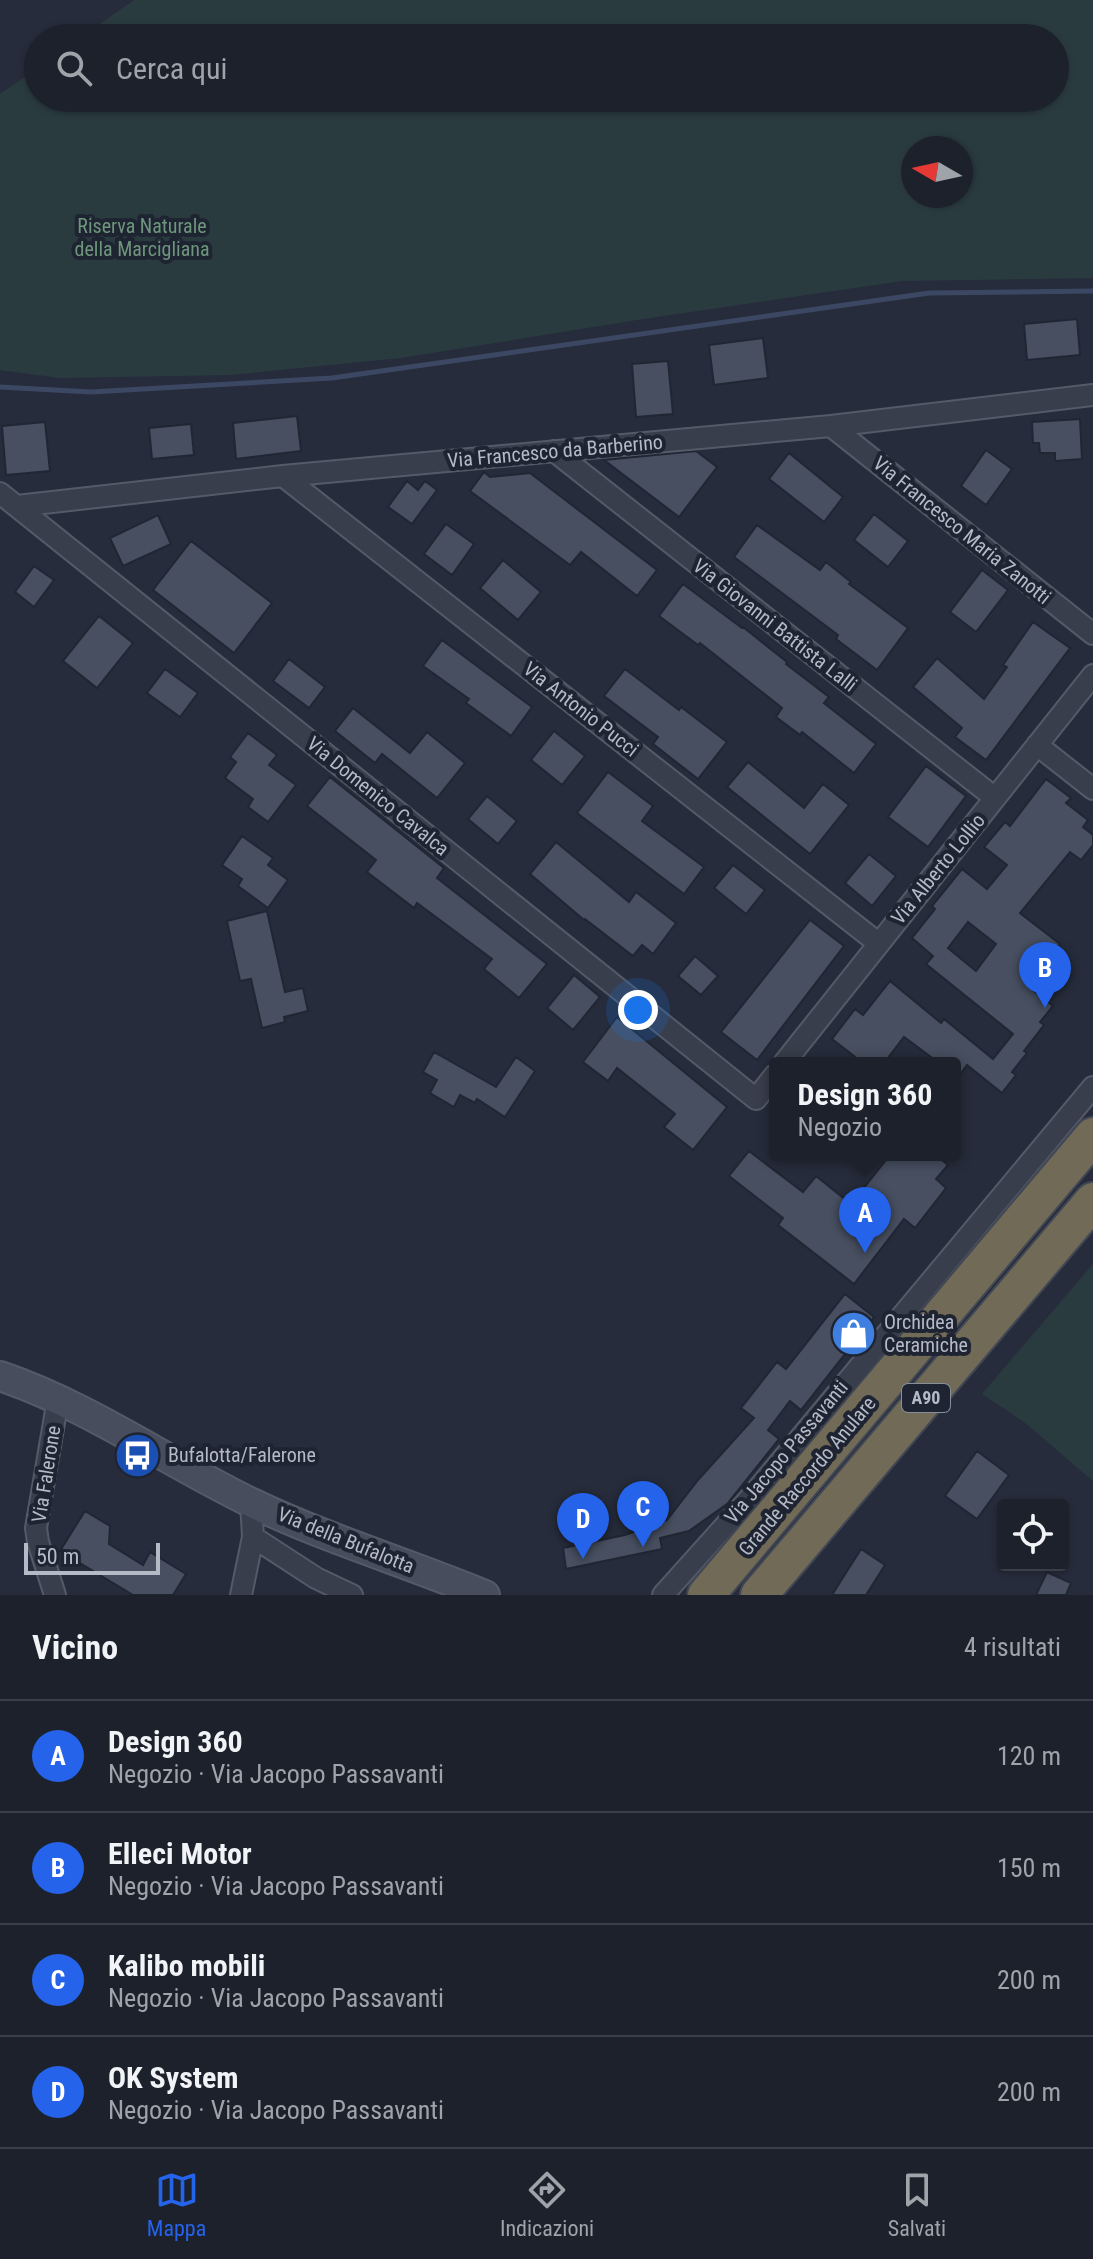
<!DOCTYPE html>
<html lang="it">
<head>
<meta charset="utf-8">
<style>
	:root { --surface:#1c212c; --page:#252934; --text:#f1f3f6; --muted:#a0a3a9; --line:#3a3e48; --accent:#2563eb }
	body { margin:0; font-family:"Roboto Condensed",sans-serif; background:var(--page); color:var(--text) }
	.controls { position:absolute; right:24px; bottom:24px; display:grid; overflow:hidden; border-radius:8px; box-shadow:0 2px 6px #0004 }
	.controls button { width:72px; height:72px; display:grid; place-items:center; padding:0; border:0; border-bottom:2px solid var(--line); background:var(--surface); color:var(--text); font:40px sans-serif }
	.compass { position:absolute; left:901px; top:136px; width:72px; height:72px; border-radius:50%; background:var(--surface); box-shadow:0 2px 6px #0004; rotate:279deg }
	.scale { position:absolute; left:24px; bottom:20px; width:136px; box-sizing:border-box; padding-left:8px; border:4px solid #b5bac7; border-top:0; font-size:22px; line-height:28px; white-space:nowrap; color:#b5bac7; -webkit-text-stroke:6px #1e2431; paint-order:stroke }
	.you { position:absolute; left:638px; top:1010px; width:28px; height:28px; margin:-20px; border:6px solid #fff; border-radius:50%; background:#1a73e8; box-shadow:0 0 0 12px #1a73e833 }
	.badge { display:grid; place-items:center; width:52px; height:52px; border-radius:50%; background:var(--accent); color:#fff; font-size:26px; font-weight:700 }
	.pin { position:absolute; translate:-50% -66px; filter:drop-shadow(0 2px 4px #0008) }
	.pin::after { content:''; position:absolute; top:42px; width:28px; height:24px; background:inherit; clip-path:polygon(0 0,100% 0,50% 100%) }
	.popup { position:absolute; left:769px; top:1057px; width:192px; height:104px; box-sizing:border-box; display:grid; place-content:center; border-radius:8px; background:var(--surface); filter:drop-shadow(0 2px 6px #0005); font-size:26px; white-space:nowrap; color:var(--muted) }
	.popup b { font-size:30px; color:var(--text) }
	.popup::after { content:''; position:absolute; left:50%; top:100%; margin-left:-16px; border:16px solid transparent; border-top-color:var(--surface) }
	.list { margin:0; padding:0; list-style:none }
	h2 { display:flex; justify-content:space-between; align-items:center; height:104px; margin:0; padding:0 32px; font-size:34px }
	h2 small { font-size:26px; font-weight:400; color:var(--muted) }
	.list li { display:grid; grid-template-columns:52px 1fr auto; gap:24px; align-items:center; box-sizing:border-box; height:112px; padding:0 32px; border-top:2px solid var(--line) }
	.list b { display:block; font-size:30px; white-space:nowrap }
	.list p { margin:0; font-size:26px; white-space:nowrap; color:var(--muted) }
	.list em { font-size:26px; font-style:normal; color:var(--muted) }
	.icon { flex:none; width:44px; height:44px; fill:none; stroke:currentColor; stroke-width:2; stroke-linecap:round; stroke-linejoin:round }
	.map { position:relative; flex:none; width:1093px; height:1595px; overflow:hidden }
	.search { position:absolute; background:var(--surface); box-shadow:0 2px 6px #0004; left:24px; right:24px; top:24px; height:88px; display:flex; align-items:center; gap:20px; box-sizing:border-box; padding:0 28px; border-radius:44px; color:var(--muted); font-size:30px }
	.sheet { height:552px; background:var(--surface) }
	nav { display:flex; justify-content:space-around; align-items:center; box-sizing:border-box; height:112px; border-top:2px solid var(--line); background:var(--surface); font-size:22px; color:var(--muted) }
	nav a { display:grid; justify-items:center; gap:4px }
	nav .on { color:var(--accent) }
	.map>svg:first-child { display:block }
</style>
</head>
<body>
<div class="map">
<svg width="1093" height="1595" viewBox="0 0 1093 1595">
	<rect width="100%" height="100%" fill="#262c3b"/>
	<!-- green -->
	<path fill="#2a3b40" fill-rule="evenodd" d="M 134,0 L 1093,0 L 1093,278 L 902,281 L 643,319 L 401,358 L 230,375 L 60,378 L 0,370 L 0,94 L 38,68 L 38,98 L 1055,98 L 1055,38 L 80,38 ZM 913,148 L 961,148 L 961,196 L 913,196 Z
		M 1093,1264 L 1093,1481 L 1024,1422 L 982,1394 Z"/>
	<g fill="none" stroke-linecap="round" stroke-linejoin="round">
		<!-- stream -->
		<path stroke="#3c4863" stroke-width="5" d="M 0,387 L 91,392 L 332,378 L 929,293 L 1093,291"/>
	</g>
	<!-- building -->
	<path fill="#474f60" stroke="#202633" stroke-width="2" fill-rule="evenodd" d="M 1077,319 L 1080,355 L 1027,360 L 1024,324 Z
		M 763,338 L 768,378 L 714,385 L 709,345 Z
		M 668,361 L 673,414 L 636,417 L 632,364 Z
		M 297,416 L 301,451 L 236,459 L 233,423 Z
		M 1080,419 L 1082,459 L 1055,461 L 1055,453 L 1040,453 L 1039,443 L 1033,443 L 1032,422 Z
		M 45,422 L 50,471 L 6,475 L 2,426 Z
		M 191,424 L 194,455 L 152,459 L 149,428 Z
		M 986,450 L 1012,469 L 986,505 L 961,486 Z
		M 696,451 L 717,467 L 679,517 L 604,460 Z
		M 789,453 L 843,497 L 824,522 L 769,479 Z
		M 484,472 L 490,477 L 530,473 L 657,570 L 637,596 L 581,552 L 570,565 L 470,491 Z
		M 407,481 L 418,490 L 425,481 L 437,490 L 412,524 L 388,507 Z
		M 874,514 L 908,541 L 888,567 L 854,540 Z
		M 158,515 L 171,544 L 123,566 L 110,538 Z
		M 446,524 L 474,544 L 452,575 L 424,554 Z
		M 757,525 L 820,570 L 826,562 L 851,582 L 849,584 L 908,628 L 877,670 L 836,639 L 838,635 L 734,557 Z
		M 191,541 L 272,603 L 234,653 L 153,590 Z
		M 503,560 L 541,592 L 518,620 L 480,588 Z
		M 34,566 L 54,580 L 34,607 L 15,592 Z
		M 982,570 L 1008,590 L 976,632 L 950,612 Z
		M 683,584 L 742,628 L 743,627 L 787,662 L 786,664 L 829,697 L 824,703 L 876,744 L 854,773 L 802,732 L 800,735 L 776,717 L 782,708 L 700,643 L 698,645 L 659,616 Z
		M 99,616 L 133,643 L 97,688 L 63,661 Z
		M 1033,622 L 1070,648 L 986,760 L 955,737 L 962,728 L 913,687 L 937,658 L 984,699 L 1007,667 L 1003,665 Z
		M 442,640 L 532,707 L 511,736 L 466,703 L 469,699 L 423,666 Z
		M 289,659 L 325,687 L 309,708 L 273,681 Z
		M 165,669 L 198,693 L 180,717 L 147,693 Z
		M 625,669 L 679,710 L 681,707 L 727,742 L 698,779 L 653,744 L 658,737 L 604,696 Z
		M 353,708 L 410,753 L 427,732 L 465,763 L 437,798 L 382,754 L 375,763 L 335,731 Z
		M 554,731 L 585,756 L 562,785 L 531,760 Z
		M 248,733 L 277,755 L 269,765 L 296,785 L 268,822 L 248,807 L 253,799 L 225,778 L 236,762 L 230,757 Z
		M 748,762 L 804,808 L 823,784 L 849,805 L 810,854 L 727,787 Z
		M 926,766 L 966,796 L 928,847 L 888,817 Z
		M 608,772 L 653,806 L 642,821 L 704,867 L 684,894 L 577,813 Z
		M 330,777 L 444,868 L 437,878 L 547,964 L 519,998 L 484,969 L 492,959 L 417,903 L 414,908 L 367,872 L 376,860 L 307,806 Z
		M 1046,779 L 1071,798 L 1066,803 L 1088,820 L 1083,827 L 1093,835 L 1093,845 L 1081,860 L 1070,852 L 1020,913 L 1060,944 L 1028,986 L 1053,1006 L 1040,1022 L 1044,1025 L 1024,1051 L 1027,1053 L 1012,1072 L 1016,1075 L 1002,1093 L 967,1065 L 955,1082 L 955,1063 L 939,1063 L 904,1037 L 884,1063 L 863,1063 L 832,1039 L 855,1009 L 863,1015 L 890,981 L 941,1023 L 944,1019 L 993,1059 L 1013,1034 L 926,964 L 933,956 L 912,938 L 935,909 L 932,906 L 962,869 L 987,889 L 1007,865 L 984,847 L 1005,822 L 1010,826 ZM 968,922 L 996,944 L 976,971 L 948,948 Z
		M 487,796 L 517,821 L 498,844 L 468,819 Z
		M 242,836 L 273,858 L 268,865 L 288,880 L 268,908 L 238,886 L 242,879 L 222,865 Z
		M 556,842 L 629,902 L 636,892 L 676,923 L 653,954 L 642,945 L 633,956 L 585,919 L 584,920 L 530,874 Z
		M 869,854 L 896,876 L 872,906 L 845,883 Z
		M 733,865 L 765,890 L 746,914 L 714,888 Z
		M 267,911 L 285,992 L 303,988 L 308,1011 L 284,1017 L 285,1022 L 262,1028 L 251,979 L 240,981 L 227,921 Z
		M 810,920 L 844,946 L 757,1060 L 721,1032 Z
		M 695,956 L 718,976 L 701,995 L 678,976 Z
		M 574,975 L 600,997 L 573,1030 L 547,1008 Z
		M 617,1017 L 727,1107 L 693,1150 L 664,1127 L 675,1114 L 617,1068 L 608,1081 L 583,1062 Z
		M 434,1052 L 496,1087 L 516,1057 L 535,1071 L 505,1117 L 477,1099 L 475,1103 L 460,1095 L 454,1107 L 430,1093 L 437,1080 L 423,1072 Z
		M 749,1151 L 803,1192 L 816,1176 L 851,1204 L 890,1155 L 936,1155 L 948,1165 L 936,1179 L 946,1188 L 915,1228 L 904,1219 L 854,1284 L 778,1225 L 783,1218 L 729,1176 Z
		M 845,1294 L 874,1317 L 801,1410 L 790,1401 L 768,1430 L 779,1439 L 727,1504 L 689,1531 L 660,1538 L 662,1549 L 566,1569 L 563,1548 L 625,1535 L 667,1520 L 698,1480 L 754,1418 L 741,1408 L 777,1362 L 786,1369 Z
		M 977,1451 L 1009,1475 L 977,1519 L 945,1496 Z
		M 85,1511 L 110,1526 L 109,1544 L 143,1565 L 150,1552 L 186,1574 L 173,1595 L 133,1595 L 60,1551 Z
		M 861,1549 L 885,1565 L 866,1595 L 832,1595 Z
		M 1047,1572 L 1071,1583 L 1066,1595 L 1036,1595 Z"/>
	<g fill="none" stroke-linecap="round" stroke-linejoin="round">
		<defs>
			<path id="street" d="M 831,426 L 1093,634
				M 554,451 L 995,798
				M 283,476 L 878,943
				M 0,493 L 756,1099 L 775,1075
				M 17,506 L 283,476 L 831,426 L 1093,395
				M 1037,745 L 1093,789
				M 784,1063 L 1093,675
				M 253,1537 L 316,1578 L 352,1595
				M 55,1595 L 38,1542 L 36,1528 L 58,1399
				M 241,1595 L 253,1537 L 251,1502
				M 663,1595 L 751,1497 L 1093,1087"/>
			<path id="secondary" d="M 0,1376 C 89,1406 167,1462 252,1503 C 327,1539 408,1563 485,1595"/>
			<path id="highway" d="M 706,1595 L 1093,1136
				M 759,1595 L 1093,1201"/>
		</defs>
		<!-- street casing -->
		<use href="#street" stroke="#545a67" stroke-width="24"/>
		<!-- secondary casing -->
		<use href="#secondary" stroke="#545a67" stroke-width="32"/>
		<!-- highway casing -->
		<use href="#highway" stroke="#414754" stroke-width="40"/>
		<!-- street -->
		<use href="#street" stroke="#393e4c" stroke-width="20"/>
		<!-- secondary -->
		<use href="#secondary" stroke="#484d5e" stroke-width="28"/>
		<!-- highway -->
		<use href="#highway" stroke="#716a57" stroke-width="36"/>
	</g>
	<!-- icons -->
	<defs>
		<symbol id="shop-disc" viewBox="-11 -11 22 22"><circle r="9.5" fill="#3f7fe0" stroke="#1e2431"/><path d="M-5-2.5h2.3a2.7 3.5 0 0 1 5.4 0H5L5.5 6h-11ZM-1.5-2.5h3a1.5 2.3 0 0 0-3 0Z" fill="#fff"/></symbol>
		<symbol id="bus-disc" viewBox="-11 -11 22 22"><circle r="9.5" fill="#1a4fb4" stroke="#1e2431"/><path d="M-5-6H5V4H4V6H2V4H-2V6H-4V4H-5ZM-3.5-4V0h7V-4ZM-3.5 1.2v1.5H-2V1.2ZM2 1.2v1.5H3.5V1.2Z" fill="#fff"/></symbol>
	</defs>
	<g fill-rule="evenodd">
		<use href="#shop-disc" x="828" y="1308" width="51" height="51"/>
		<use href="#bus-disc" x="112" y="1430" width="51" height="51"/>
	</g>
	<g text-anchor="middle" stroke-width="8" stroke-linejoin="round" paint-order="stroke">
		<!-- shield labels -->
		<rect fill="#1e2431" stroke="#888d9a" stroke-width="2" x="902" y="1384" width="48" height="28" rx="6"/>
		<g font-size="18" font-weight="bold" fill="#b5bac7">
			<text x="926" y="1404">A90</text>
		</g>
		<!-- park labels -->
		<g font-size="20" fill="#6e967c" stroke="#1e2431">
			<text x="142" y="233">Riserva Naturale<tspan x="142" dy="23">della Marcigliana</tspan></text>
		</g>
		<!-- street labels -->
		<g font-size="20" fill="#b5bac7" stroke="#1e2431">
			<text transform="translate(555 451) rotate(-5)" y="7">Via Francesco da Barberino</text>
			<text transform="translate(962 530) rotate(39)" y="7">Via Francesco Maria Zanotti</text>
			<text transform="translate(775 625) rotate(38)" y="7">Via Giovanni Battista Lalli</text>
			<text transform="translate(581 709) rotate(38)" y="7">Via Antonio Pucci</text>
			<text transform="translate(378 796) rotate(39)" y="7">Via Domenico Cavalca</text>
			<text transform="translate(938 869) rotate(-51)" y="7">Via Alberto Lollio</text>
			<text transform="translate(786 1452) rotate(-50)" y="7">Via Jacopo Passavanti</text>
			<text transform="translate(46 1474) rotate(-81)" y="7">Via Falerone</text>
			<text transform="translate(807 1476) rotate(-50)" y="7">Grande Raccordo Anulare</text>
			<text transform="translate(346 1540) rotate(22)" y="7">Via della Bufalotta</text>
		</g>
		<!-- poi labels -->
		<g font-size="20" fill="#b5bac7" stroke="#1e2431" text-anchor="start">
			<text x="884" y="1329">Orchidea<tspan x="884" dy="23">Ceramiche</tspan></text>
			<text x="168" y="1462">Bufalotta/Falerone</text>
		</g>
	</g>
</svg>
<div class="controls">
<button><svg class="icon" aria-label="locate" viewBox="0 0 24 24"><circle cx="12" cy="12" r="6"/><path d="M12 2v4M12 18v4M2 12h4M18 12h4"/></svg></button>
</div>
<svg class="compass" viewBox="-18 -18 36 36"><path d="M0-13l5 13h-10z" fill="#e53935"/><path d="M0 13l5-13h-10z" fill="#a0a3a9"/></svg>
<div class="scale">50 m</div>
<div class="you"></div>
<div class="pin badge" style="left:865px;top:1253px">A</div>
<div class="popup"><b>Design 360</b>Negozio</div>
<div class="pin badge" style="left:1045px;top:1008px">B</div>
<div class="pin badge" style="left:643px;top:1547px">C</div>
<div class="pin badge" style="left:583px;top:1559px">D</div>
<div class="search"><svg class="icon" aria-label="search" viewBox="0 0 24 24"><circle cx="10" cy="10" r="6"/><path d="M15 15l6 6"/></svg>Cerca qui</div>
</div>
<section class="sheet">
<h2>Vicino<small>4 risultati</small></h2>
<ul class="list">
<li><span class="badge">A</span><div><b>Design 360</b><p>Negozio · Via Jacopo Passavanti</p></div><em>120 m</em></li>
<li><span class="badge">B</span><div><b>Elleci Motor</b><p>Negozio · Via Jacopo Passavanti</p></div><em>150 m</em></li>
<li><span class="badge">C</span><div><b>Kalibo mobili</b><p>Negozio · Via Jacopo Passavanti</p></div><em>200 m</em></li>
<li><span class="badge">D</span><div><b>OK System</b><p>Negozio · Via Jacopo Passavanti</p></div><em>200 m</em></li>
</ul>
</section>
<nav>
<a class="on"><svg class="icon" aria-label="map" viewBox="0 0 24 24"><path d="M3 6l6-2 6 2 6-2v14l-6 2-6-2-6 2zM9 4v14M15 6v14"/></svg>Mappa</a>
<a><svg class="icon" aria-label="directions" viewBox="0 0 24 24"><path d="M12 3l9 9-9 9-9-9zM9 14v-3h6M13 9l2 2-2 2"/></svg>Indicazioni</a>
<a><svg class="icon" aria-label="saved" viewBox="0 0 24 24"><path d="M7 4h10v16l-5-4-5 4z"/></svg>Salvati</a>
</nav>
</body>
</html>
